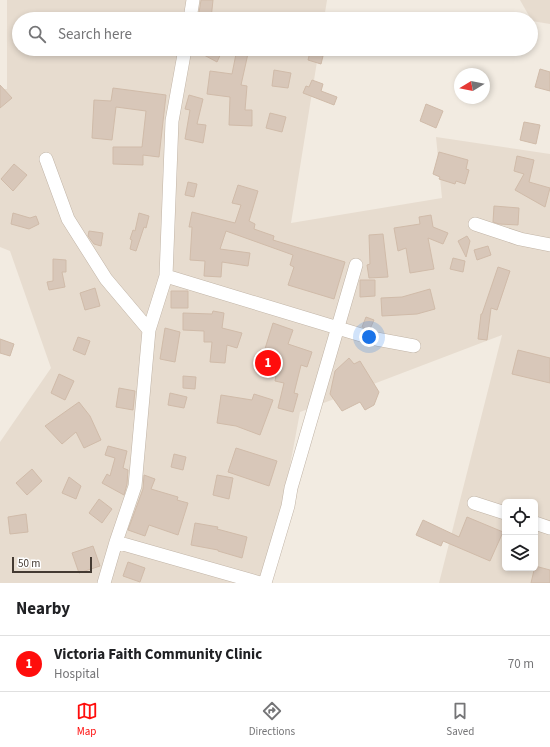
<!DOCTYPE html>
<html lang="en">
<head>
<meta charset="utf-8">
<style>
	:root { --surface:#fff; --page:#f2f2f2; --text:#202124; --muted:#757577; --line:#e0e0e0; --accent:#ff0d0c }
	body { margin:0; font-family:"Source Sans 3",sans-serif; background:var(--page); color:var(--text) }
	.controls { position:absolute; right:12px; bottom:12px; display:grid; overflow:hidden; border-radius:6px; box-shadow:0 2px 6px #0003 }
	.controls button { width:36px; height:36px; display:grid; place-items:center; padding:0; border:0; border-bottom:1px solid var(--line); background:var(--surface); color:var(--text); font:20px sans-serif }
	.compass { position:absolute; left:454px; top:68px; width:36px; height:36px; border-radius:50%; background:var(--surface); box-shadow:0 2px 6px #0003; rotate:260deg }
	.scale { position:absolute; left:12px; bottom:10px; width:80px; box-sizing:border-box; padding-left:4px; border:2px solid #443a32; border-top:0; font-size:11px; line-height:14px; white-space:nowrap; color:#443a32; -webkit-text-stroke:3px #fff; paint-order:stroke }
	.you { position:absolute; left:369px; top:337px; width:14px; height:14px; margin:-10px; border:3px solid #fff; border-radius:50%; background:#1a73e8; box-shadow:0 0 0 6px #1a73e833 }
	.badge { display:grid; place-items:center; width:26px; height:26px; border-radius:50%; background:var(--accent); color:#fff; font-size:13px; font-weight:700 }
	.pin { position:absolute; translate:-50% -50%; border:2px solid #fff; box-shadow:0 1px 4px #0006 }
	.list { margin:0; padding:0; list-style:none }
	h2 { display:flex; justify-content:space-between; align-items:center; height:52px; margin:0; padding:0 16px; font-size:17px }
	h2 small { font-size:13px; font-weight:400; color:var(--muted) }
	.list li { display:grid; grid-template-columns:26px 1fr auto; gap:12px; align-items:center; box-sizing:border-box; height:56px; padding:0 16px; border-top:1px solid var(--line) }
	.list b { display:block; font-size:15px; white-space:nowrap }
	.list p { margin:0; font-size:13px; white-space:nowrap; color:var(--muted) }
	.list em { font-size:13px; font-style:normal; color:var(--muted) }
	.icon { flex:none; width:22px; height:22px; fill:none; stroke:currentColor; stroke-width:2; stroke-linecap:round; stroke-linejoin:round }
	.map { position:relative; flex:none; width:550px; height:583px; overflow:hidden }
	.search { position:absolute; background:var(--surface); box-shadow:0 2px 6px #0003; left:12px; right:12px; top:12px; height:44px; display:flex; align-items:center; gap:10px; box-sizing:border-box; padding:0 14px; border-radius:22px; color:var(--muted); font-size:15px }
	.sheet { height:108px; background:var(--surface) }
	nav { display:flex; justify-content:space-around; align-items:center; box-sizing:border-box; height:56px; border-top:1px solid var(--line); background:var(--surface); font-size:11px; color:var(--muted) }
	nav a { display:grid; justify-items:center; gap:2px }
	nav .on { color:var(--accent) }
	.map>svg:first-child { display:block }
</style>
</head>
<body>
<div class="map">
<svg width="550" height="583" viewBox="0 0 550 583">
	<rect width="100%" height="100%" fill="#f2ebe1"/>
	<!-- residential -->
	<path fill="#e7dccf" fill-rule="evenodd" d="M 7,0 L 327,0 L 324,19 L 19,19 L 19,49 L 319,49 L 291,223 L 442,198 L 436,137 L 550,154 L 550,583 L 439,583 L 502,335 L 300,412 L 268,583 L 0,583 L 0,442 L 51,368 L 10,251 L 0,247 L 0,89 L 7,89 ZM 505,502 L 535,502 L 535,568 L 505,568 Z
		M 520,0 L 550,0 L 550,24 L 532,21 Z"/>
	<!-- building -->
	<path fill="#d8c7b9" stroke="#d0bba9" d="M 201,0 L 213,0 L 211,19 L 198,19 Z
		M 207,49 L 223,49 L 217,62 L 204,55 Z
		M 237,49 L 249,49 L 241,85 L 247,86 L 245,110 L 252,110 L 252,126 L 229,125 L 230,97 L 207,94 L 210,71 L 232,74 Z
		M 310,52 L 323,56 L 321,64 L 308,60 Z
		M 540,69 L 550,72 L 550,91 L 535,87 Z
		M 274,70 L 291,73 L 288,88 L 272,86 Z
		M 312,80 L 323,84 L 321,91 L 337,97 L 334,105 L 303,93 L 306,86 L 309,87 Z
		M 0,85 L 12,98 L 0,108 Z
		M 113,88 L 166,95 L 159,157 L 143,155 L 143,165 L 113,164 L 113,147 L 142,147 L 146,111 L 116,107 L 112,140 L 92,138 L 94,100 L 111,101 Z
		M 189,95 L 203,99 L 197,124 L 206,125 L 203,143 L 185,139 L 190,110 L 185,109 Z
		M 426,104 L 443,111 L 436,128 L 420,121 Z
		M 270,113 L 286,117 L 282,132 L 266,128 Z
		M 524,122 L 540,125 L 536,144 L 520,140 Z
		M 439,152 L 468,160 L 466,169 L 469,170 L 465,184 L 456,181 L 455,184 L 439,179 L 440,177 L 433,174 Z
		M 517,156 L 534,160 L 529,182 L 550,188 L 545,207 L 515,190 L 524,174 L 514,171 Z
		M 14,164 L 27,175 L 13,191 L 1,179 Z
		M 188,182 L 197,184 L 194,197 L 185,195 Z
		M 238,185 L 258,191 L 249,221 L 255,224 L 254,229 L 274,236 L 273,240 L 345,262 L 334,299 L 288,285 L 294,267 L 290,265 L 293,255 L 226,231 L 220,249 L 250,253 L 248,266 L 222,262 L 221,277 L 204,276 L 205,261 L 190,260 L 192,227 L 189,227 L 192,212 L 235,223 L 241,205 L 232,203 Z
		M 494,206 L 519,208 L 518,225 L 499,224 L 493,222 Z
		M 13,213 L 30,218 L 36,216 L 39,224 L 29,229 L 11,224 Z
		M 139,213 L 149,216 L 146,228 L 144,227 L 136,251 L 130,249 L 132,240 L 130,239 L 133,230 L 135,231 Z
		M 431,215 L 433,227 L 448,233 L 443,244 L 428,238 L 434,269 L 410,273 L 406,248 L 398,251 L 394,228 L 420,224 L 419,217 Z
		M 89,231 L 103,233 L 101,246 L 94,244 L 88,236 Z
		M 383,234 L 388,277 L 369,278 L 367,265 L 370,264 L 369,235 Z
		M 467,236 L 470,241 L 466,257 L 458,241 Z
		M 488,246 L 491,255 L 477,260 L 474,250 Z
		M 453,258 L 465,261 L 463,272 L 450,269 Z
		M 53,259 L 66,260 L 66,272 L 62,272 L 65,287 L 49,290 L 47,282 L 53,281 Z
		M 498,267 L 510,271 L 497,310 L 491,308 L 487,340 L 478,339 L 481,314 L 482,314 Z
		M 360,280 L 375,280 L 375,296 L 360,297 Z
		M 95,288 L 100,306 L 85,310 L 80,293 Z
		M 430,289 L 435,309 L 417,314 L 382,316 L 381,298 L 402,297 Z
		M 171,291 L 188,291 L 188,308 L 171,308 Z
		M 213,311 L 224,313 L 222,328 L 242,333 L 237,348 L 227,345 L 225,363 L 210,362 L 212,342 L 204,342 L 204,331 L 183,330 L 183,313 L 212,314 Z
		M 366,317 L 374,320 L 370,329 L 362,327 Z
		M 273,323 L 293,330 L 288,344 L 312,352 L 307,367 L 301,365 L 294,393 L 298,394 L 293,412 L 278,408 L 284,383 L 275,381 L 276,376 L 258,369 L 258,367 L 254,366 L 260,350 L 264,352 Z
		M 165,328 L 180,332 L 175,362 L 160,359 Z
		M 78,337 L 90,341 L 85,355 L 73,350 Z
		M 0,339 L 14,344 L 10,356 L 0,353 Z
		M 518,350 L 550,358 L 550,383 L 512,374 Z
		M 349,358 L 354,364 L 360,361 L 379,392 L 374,405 L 365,410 L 360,402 L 342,411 L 330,394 L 335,371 Z
		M 59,374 L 74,381 L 65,400 L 51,393 Z
		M 183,376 L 196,377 L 195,389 L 183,388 Z
		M 119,388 L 135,391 L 133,410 L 116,407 Z
		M 170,393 L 187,397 L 184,408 L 168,405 Z
		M 254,394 L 273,400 L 260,435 L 236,426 L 217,423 L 221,395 L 252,400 Z
		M 79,402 L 90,416 L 101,440 L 84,448 L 76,432 L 62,444 L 45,426 Z
		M 108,446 L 127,451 L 123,468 L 128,470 L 127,484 L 124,495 L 102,483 L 107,474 L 110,476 L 115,458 L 105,455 Z
		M 236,448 L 277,461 L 269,486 L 228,472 Z
		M 174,454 L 186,457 L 183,470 L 171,467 Z
		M 32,469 L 42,481 L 27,495 L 16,483 Z
		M 144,475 L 155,479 L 151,489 L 178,497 L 177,500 L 188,503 L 178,535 L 149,525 L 145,536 L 128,530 L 143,489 Z
		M 217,475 L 233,478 L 229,499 L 213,495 Z
		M 69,477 L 81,486 L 76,499 L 62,493 Z
		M 99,499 L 112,509 L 102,523 L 89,513 Z
		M 26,514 L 28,532 L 10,534 L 8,517 Z
		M 467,517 L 503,532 L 490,561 L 443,541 L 441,546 L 416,535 L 423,520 L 459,537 Z
		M 195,523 L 218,527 L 217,529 L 247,537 L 242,558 L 218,551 L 218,550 L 191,545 Z
		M 93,546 L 100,566 L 79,573 L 72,553 Z
		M 128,562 L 145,568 L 140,582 L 123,576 Z
		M 535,566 L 550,570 L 550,583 L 531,583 Z"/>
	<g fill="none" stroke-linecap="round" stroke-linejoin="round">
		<defs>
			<path id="minor" d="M 190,19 L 193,0
				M 46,159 L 68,219 L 106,279 L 149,330
				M 475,224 L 520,239 L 550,245
				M 166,276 L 371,338 L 414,346
				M 474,503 L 505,513
				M 535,523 L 550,528
				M 116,542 L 260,583
				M 104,583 L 116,542 L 135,486 L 149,330 L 166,276 L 172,121 L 185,49
				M 265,583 L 288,506 L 291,488 L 356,265"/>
		</defs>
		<!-- minor casing -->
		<use href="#minor" stroke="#c1b4a6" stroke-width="14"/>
		<!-- minor -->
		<use href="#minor" stroke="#fff" stroke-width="13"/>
	</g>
</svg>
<div class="controls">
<button><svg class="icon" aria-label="locate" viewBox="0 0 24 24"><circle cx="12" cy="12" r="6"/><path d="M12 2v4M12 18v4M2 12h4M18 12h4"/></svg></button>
<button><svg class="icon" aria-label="layers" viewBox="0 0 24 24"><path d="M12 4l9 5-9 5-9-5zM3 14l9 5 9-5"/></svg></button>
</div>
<svg class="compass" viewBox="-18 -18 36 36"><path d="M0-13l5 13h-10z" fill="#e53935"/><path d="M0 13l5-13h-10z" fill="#757577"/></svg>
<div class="scale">50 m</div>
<div class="you"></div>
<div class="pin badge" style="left:268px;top:363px">1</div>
<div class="search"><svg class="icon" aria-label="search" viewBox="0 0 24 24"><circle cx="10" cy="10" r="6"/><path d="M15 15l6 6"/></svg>Search here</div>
</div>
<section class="sheet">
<h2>Nearby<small></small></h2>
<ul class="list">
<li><span class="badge">1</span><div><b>Victoria Faith Community Clinic</b><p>Hospital</p></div><em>70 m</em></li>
</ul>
</section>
<nav>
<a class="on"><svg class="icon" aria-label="map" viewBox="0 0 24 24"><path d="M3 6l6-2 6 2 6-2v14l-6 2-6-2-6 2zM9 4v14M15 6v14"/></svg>Map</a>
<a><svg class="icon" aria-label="directions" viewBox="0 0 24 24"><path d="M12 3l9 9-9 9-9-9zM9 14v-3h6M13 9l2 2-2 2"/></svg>Directions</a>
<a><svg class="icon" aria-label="saved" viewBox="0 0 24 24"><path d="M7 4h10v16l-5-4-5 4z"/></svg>Saved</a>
</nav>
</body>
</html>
